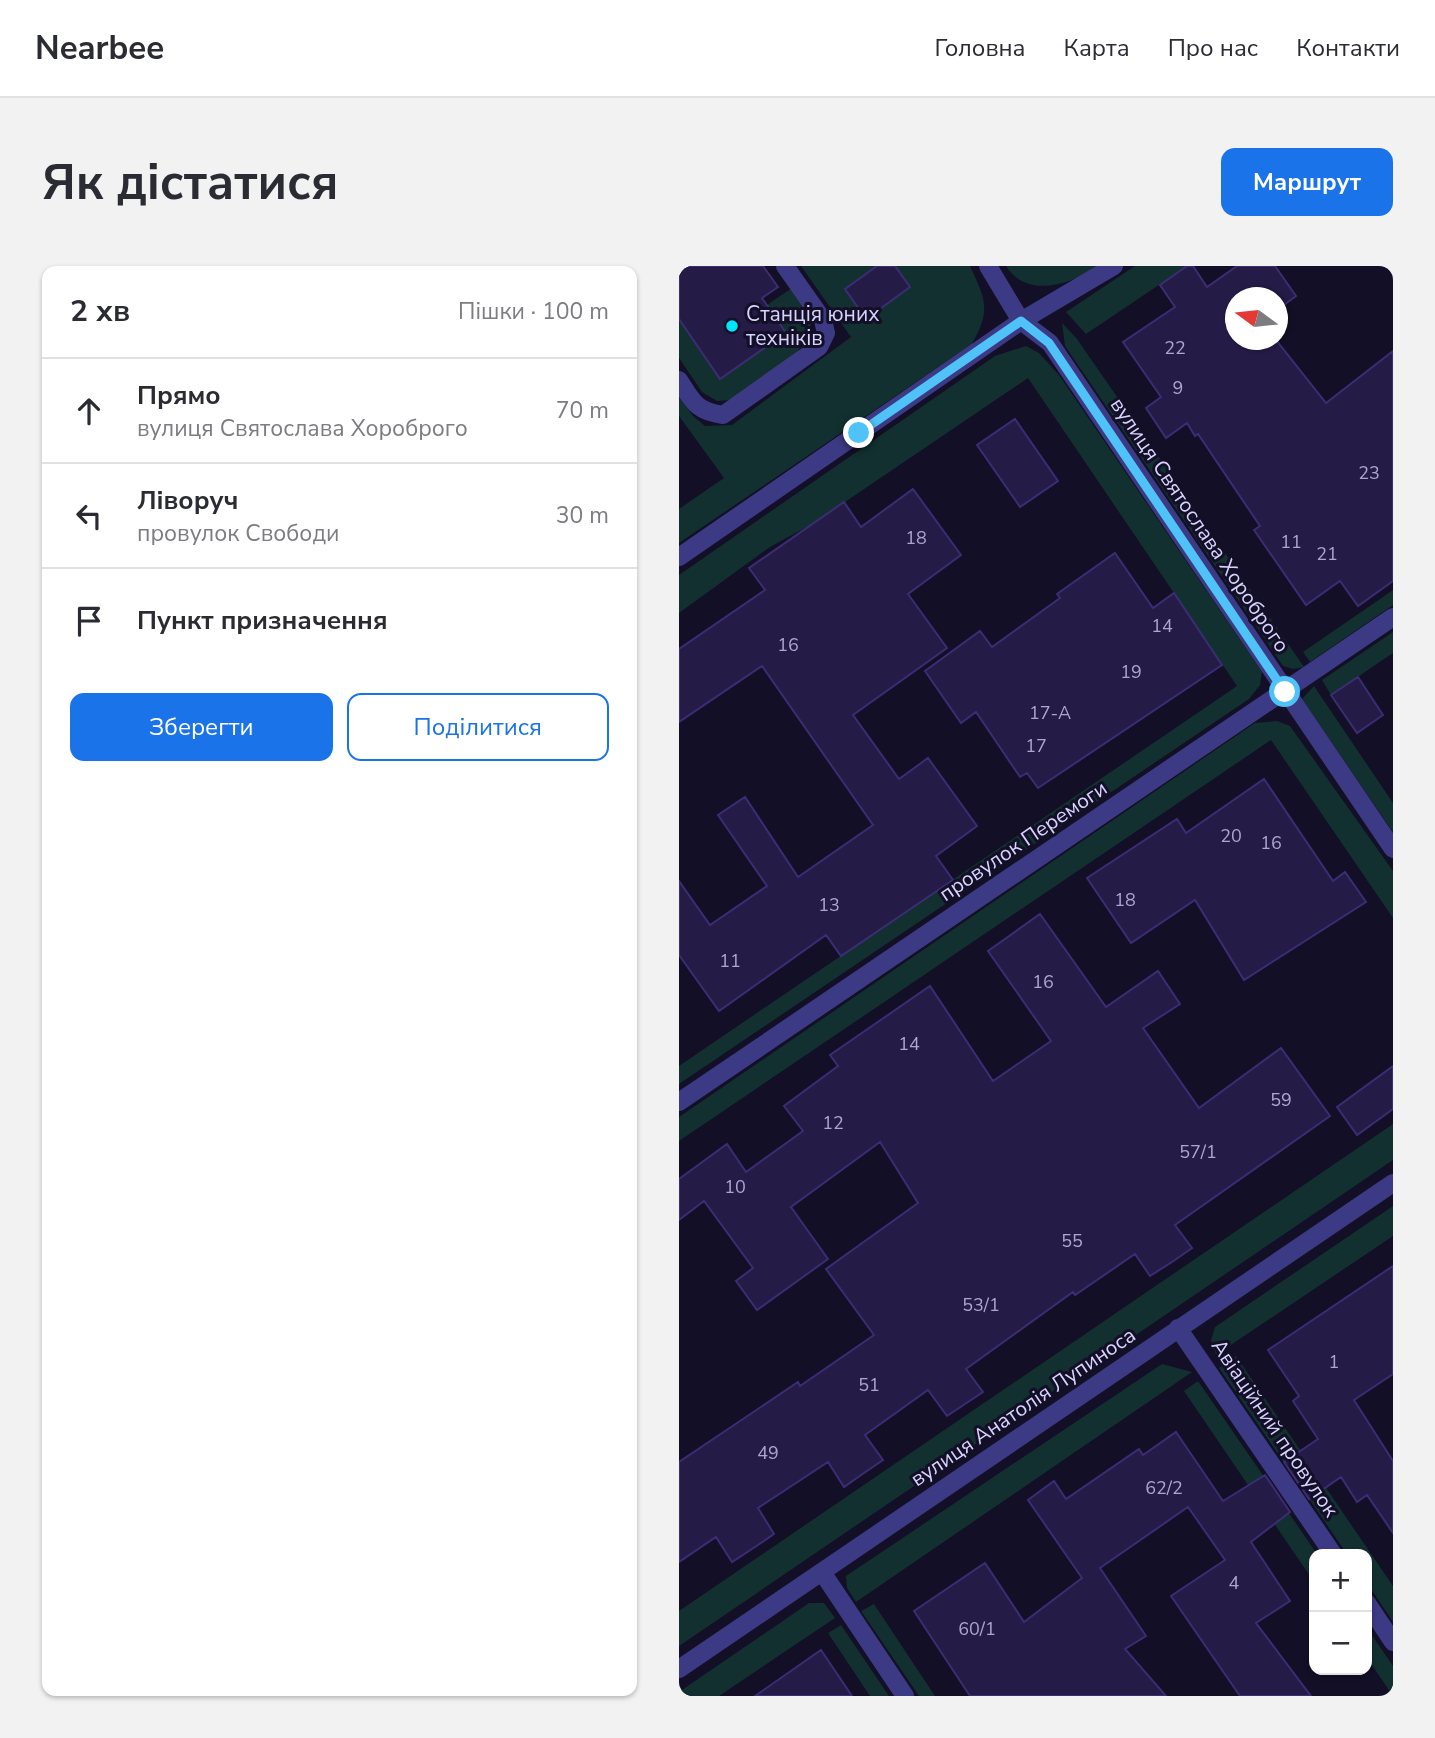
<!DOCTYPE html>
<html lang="uk">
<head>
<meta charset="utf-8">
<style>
	:root { --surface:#fff; --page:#f2f2f3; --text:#2b2b33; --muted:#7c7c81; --line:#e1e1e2; --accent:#1a73e8 }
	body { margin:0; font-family:"Nunito Sans",sans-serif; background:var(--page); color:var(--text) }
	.controls { position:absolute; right:21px; bottom:21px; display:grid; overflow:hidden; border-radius:14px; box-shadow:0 2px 5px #0004 }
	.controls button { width:63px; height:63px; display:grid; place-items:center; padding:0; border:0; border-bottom:2px solid var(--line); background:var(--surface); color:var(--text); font:35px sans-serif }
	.compass { position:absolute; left:546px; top:21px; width:63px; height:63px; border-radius:50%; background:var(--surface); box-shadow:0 2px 5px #0004; rotate:285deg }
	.stop { position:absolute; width:21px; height:21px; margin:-16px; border:5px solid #4fc3f7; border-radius:50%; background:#fff }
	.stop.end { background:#4fc3f7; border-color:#fff; box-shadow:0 2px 7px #0008 }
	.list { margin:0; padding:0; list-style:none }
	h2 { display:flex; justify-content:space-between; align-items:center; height:91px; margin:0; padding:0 28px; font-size:30px }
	h2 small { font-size:23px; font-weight:400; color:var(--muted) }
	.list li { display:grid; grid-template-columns:46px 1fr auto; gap:21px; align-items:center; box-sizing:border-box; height:105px; padding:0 28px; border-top:2px solid var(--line) }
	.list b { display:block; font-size:26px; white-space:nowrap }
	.list p { margin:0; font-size:23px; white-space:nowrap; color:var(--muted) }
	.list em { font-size:23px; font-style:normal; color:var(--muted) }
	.actions { display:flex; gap:14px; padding:21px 28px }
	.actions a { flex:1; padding:16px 0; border:2px solid var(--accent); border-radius:14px; text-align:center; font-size:24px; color:var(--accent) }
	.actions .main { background:var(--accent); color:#fff }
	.icon { flex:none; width:38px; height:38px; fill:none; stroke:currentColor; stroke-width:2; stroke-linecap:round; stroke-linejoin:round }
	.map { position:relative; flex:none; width:714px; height:1430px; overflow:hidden; border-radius:14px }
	header { display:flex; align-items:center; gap:42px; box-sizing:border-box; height:98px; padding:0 35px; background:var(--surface); border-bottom:2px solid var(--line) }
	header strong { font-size:33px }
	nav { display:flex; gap:38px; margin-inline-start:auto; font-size:24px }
	.intro { display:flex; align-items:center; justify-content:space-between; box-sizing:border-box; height:168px; padding:0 42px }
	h1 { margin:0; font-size:49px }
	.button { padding:18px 32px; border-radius:14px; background:var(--accent); color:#fff; font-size:24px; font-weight:700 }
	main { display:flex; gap:42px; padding:0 42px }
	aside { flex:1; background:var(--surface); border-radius:14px; box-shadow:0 2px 5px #0004 }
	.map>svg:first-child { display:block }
</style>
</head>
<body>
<header>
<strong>Nearbee</strong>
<nav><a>Головна</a><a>Карта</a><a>Про нас</a><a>Контакти</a></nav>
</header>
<div class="intro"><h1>Як дістатися</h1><a class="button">Маршрут</a></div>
<main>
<aside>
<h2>2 хв<small>Пішки · 100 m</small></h2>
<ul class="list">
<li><svg class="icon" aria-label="ahead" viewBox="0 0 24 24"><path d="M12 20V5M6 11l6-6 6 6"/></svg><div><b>Прямо</b><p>вулиця Святослава Хороброго</p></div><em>70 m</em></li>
<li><svg class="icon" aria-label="left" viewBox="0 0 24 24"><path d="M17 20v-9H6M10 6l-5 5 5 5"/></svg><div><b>Ліворуч</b><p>провулок Свободи</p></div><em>30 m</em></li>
<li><svg class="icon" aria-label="arrive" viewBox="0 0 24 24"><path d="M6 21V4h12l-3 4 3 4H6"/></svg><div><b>Пункт призначення</b></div></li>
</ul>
<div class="actions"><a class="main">Зберегти</a><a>Поділитися</a></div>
</aside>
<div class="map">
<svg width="714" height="1430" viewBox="0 0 714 1430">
	<rect width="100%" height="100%" fill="#130f26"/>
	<!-- green -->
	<path fill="#12302f" d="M 122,0 L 291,0 C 307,35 312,43 293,78 L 0,277 L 0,243 L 45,212 L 0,150 L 0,131 L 14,150 L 26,160 L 53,159 L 172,71 Z
		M 327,0 L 419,0 C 391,19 348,33 327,0 Z
		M 456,0 L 508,0 L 407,68 L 387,46 Z
		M 113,22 L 132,53 L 131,67 L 118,86 L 53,134 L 38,135 L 23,126 L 0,92 L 0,53 L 41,113 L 106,67 L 88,39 Z
		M 383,57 L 398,73 L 625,401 L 614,403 L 604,400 L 386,80 Z
		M 347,80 L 360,87 L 380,109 L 583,406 L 581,419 L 570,433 L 0,818 L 0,800 L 558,420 L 349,112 L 135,257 L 91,281 L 0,347 L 0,309 L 316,90 Z
		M 714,324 L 714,339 L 631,396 L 624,386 Z
		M 714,366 L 714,387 L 652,429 L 643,414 Z
		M 635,420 L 714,537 L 714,566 L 623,433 Z
		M 598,455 L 611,460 L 714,605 L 714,652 L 592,474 L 0,875 L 0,851 L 570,461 L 576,457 Z
		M 714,858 L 714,894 L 0,1380 L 0,1345 Z
		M 714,940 L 714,970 L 537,1089 L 532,1074 L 536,1061 Z
		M 557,1090 L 714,1320 L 714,1356 L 688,1317 L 688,1288 L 668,1288 L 540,1102 Z
		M 483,1098 L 513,1106 L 177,1336 L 168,1322 L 167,1310 Z
		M 519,1115 L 638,1288 L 635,1316 L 505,1125 Z
		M 130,1337 L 145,1337 L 156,1352 L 40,1430 L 0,1430 L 0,1426 Z
		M 195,1338 L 256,1430 L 240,1430 L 182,1345 Z
		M 162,1359 L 210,1430 L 191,1430 L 149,1367 Z
		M 688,1362 L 714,1400 L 714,1430 L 688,1392 Z"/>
	<!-- building -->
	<path fill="#241b47" stroke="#3b2d73" stroke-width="2" d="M 0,0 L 84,0 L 99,21 L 83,32 L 107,67 L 41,113 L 0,53 Z
		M 198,0 L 216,0 L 231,21 L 187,53 L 166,23 Z
		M 508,0 L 514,0 L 528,21 L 558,0 L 596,0 L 617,30 L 598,44 L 598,32 L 556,32 L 556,74 L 597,74 L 647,137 L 714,85 L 714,315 L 679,340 L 661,315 L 627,339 L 575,264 L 581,260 L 519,168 L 516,170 L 508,157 L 487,172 L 467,142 L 482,131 L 444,76 L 496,41 L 481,19 Z
		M 336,153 L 379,215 L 341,241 L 298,179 Z
		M 234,223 L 282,289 L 229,328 L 268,382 L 174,449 L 220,513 L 249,492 L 298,560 L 257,590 L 274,614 L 162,690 L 147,669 L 40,745 L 0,689 L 0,615 L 31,659 L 88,620 L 39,549 L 66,531 L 119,611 L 194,559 L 83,400 L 0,456 L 0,383 L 86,324 L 70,302 L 165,236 L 182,261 Z
		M 436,287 L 474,342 L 495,327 L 543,399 L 359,522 L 348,507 L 341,511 L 297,446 L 282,457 L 246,405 L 301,365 L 313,381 L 381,332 L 378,328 Z
		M 679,411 L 704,449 L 678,467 L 652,429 Z
		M 585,513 L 654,615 L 666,606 L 687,636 L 565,714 L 516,634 L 452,677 L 408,612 L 498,553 L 507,567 Z
		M 361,648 L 427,741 L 479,705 L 501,738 L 464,762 L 520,842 L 602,782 L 651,850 L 496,959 L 513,982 L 493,996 L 471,1010 L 456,988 L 396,1029 L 394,1026 L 287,1103 L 304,1126 L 268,1150 L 249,1124 L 186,1169 L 204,1194 L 185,1207 L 165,1221 L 149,1196 L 79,1242 L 95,1268 L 76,1281 L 53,1296 L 37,1271 L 0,1296 L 0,1196 L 119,1116 L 121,1120 L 195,1069 L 147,1003 L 239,937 L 201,876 L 112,941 L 149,993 L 78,1044 L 57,1015 L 74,1002 L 25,935 L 0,954 L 0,913 L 48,878 L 67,906 L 124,865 L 105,840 L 159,800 L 151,789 L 251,720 L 314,815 L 372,775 L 309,685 Z
		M 714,800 L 714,843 L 678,869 L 658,841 Z
		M 714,1000 L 714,1108 L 675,1134 L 714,1195 L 714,1267 L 688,1229 L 678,1236 L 662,1211 L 630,1233 L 605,1196 L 639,1173 L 614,1135 L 620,1130 L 589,1084 Z
		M 497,1166 L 544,1235 L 586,1209 L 611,1246 L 572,1276 L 611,1335 L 577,1357 L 632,1430 L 561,1430 L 492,1330 L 546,1294 L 509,1241 L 421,1302 L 467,1370 L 446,1383 L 487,1430 L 291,1430 L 235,1345 L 306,1297 L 345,1356 L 403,1312 L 349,1234 L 375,1215 L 387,1233 L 460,1183 L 464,1189 Z
		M 142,1384 L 173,1430 L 76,1430 Z"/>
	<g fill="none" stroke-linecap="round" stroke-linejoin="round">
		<!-- service -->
		<path stroke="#3d3a85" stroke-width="18" d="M 0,114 C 14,136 17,145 44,149 L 140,81 L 147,67 L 144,54 L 106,0"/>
		<!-- minor -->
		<path stroke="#3d3a85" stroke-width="18" d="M 309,0 L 342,55 L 371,77 L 714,583
			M 0,291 L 342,55 L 435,0
			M 0,836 L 714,351
			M 499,1062 L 654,1288
			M 143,1306 L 226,1430
			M 688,1337 L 714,1376
			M 0,1403 L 714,917"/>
	</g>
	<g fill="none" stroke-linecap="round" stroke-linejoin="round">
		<!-- route -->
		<path stroke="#4fc3f7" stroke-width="9" d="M 180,167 L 342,55 L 370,77 L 606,426"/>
	</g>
	<!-- markers -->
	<circle fill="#00e5ff" stroke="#130f26" stroke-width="2.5" cx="53" cy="60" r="7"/>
	<g text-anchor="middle" stroke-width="6" stroke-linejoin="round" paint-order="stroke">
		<!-- number labels -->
		<g font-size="18" fill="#aca6d1">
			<text x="496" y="88">22</text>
			<text x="499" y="128">9</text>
			<text x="690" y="213">23</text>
			<text x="237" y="278">18</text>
			<text x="612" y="282">11</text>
			<text x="648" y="294">21</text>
			<text x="483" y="366">14</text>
			<text x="109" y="385">16</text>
			<text x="452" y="412">19</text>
			<text x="371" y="453">17-А</text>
			<text x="357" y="486">17</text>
			<text x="552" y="576">20</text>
			<text x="592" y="583">16</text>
			<text x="446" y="640">18</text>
			<text x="150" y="645">13</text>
			<text x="51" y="701">11</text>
			<text x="364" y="722">16</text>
			<text x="230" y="784">14</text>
			<text x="602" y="840">59</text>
			<text x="154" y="863">12</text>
			<text x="519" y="892">57/1</text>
			<text x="56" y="927">10</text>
			<text x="393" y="981">55</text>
			<text x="302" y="1045">53/1</text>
			<text x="655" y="1102">1</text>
			<text x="190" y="1125">51</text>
			<text x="89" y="1193">49</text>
			<text x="485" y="1228">62/2</text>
			<text x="555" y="1323">4</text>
			<text x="298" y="1369">60/1</text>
		</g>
		<!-- poi labels -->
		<g font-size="21" fill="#d9d4ff" stroke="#130f26" text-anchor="start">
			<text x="67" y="55">Станція юних<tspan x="67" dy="24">техніків</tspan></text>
		</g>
		<!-- street labels -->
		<g font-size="21" fill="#d9d4ff" stroke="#130f26">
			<text transform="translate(521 259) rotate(56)" y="7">вулиця Святослава Хороброго</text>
			<text transform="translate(344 575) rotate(-34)" y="7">провулок Перемоги</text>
			<text transform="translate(344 1141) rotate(-34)" y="7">вулиця Анатолія Лупиноса</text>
			<text transform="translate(596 1162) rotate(56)" y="7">Авіаційний провулок</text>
		</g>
	</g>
</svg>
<div class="controls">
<button>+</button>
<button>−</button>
</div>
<svg class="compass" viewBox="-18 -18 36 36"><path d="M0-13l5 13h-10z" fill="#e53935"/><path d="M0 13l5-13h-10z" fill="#7c7c81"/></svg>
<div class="stop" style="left:606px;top:426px"></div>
<div class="stop end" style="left:180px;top:167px"></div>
</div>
</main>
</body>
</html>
